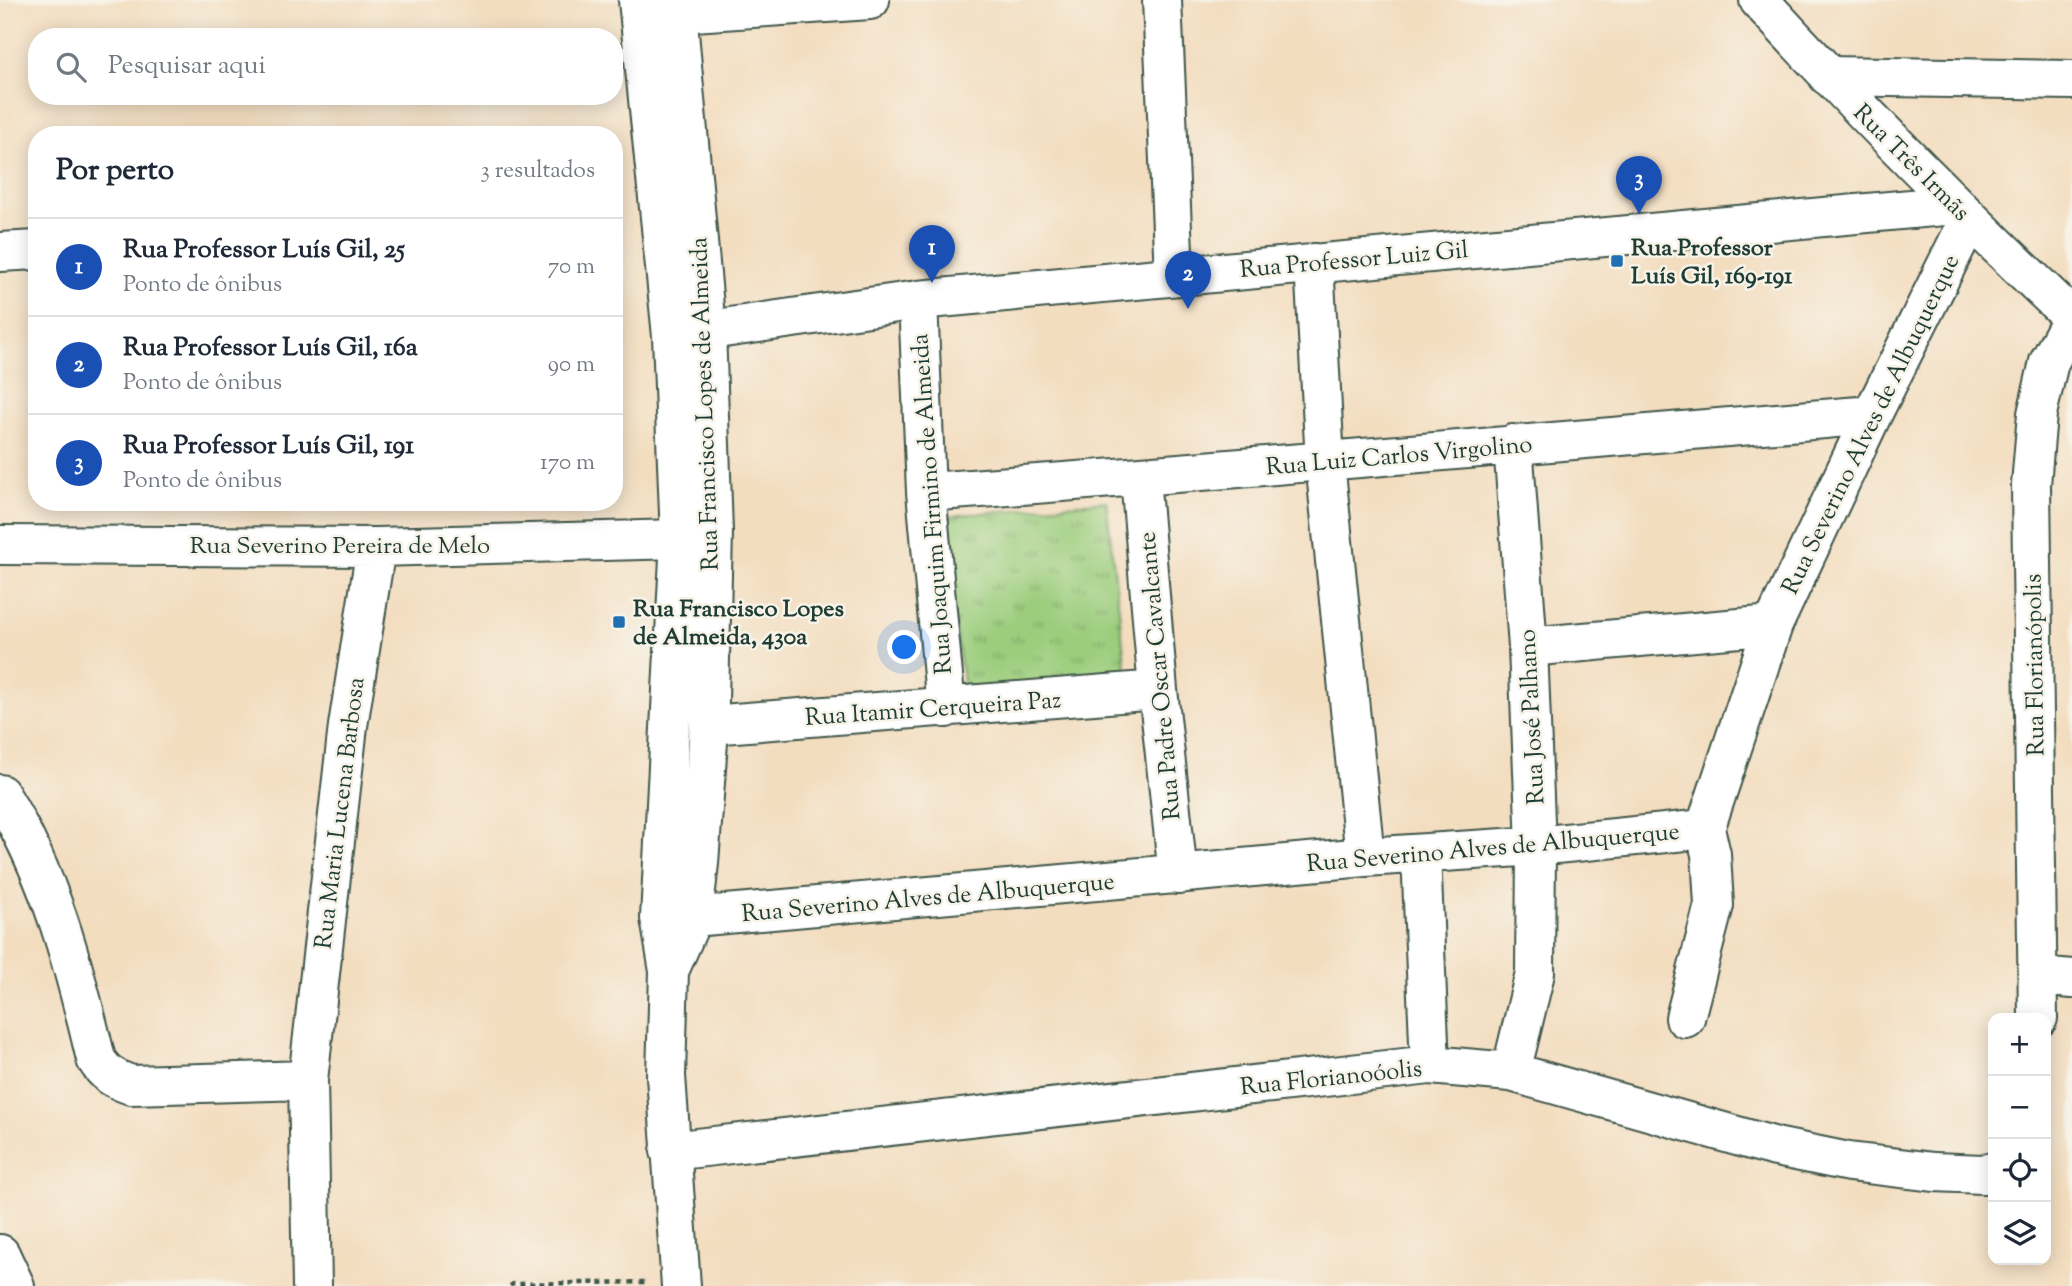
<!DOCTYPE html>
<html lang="pt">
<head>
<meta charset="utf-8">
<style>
	:root { --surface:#fff; --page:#f6f6f7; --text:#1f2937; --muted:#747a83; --line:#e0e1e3; --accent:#1f6fb2 }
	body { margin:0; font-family:"Sorts Mill Goudy",serif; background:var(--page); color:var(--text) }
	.controls { position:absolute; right:21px; bottom:21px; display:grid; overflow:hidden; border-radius:14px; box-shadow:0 4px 18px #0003 }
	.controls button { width:63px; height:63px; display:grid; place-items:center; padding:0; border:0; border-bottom:2px solid var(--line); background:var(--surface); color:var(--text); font:35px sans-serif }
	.you { position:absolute; left:905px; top:648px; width:24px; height:24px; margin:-18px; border:5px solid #fff; border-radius:50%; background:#1a73e8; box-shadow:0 0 0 10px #1a73e833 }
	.badge { display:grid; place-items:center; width:46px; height:46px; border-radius:50%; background:var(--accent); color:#fff; font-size:23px; font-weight:700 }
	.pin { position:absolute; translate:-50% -58px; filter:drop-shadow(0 2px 4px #0008) }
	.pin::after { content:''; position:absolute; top:37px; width:24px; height:21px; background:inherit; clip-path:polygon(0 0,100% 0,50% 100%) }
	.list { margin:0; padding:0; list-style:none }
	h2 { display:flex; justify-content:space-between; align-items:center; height:91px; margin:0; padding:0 28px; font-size:30px }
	h2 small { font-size:23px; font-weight:400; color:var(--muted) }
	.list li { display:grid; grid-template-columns:46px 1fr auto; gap:21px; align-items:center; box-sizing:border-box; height:98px; padding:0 28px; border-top:2px solid var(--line) }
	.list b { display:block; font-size:26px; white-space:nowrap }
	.list p { margin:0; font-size:23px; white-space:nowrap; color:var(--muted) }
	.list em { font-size:23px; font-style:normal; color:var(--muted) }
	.icon { flex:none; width:38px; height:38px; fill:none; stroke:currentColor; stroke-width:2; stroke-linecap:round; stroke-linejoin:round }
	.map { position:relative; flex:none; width:2072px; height:1286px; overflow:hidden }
	.search { position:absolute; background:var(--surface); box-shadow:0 4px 18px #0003; left:28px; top:28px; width:595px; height:77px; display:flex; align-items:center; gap:18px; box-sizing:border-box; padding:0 24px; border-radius:28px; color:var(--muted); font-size:26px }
	.panel { position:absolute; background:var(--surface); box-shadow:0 4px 18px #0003; left:28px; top:126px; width:595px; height:385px; border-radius:28px }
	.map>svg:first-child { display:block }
</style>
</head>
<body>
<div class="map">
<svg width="2072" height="1286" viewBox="0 0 2072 1286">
	<defs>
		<pattern id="park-tufts" width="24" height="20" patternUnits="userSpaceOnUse" patternTransform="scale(1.75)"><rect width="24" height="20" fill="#9bcd7d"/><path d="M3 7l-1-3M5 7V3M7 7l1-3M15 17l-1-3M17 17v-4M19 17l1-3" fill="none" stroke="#7ea867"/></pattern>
	</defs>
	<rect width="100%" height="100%" fill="#f7f3e8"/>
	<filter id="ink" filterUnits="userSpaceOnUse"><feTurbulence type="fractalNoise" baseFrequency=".0143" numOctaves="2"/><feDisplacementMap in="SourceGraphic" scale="14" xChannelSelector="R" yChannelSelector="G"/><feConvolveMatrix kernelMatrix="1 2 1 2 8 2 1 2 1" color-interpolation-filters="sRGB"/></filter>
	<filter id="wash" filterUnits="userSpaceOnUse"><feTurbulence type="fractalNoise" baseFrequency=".00686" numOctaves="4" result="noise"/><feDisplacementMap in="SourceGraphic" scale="28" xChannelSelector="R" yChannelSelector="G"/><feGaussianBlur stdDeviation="1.57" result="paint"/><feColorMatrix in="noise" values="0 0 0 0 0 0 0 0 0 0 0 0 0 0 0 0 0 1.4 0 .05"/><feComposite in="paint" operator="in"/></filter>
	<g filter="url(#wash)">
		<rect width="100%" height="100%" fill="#f3ddbf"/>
		<!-- park -->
		<path fill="url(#park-tufts)" stroke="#5d8558" stroke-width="2" d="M 1106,501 L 1127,677 L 964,689 L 941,517 Z"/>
	</g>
	<g filter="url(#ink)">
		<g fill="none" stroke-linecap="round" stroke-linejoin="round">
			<defs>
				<path id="street" d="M 1162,0 L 1174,275
					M 678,13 L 870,0
					M 1828,76 L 2072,80
					M 0,252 L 37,250
					M 1314,263 L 1325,462 L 1365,857
					M 918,300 L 926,492 L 946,708
					M 674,335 L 918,300 L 1955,205
					M 1140,477 L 1158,690 L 1178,875
					M 926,492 C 1241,470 1556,441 1872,415
					M 0,545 L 376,547 L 680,539
					M 1528,647 L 1773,625
					M 709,725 L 1158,690
					M 0,794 C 51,876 74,966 96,1059 C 105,1074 114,1079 131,1085 L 308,1080
					M 1705,829 L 1773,625 L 1872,415 L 1969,220
					M 1421,854 L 1430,1065
					M 662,918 L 693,917 L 1365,857 L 1536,846 L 1705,829
					M 2039,976 L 2072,979
					M 1685,1018 L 1714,905 L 1711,854 L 1705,829
					M 2038,1018 L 2031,485 L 2037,414 L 2049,362 L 2072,319
					M 1511,1072 L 1535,973 L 1536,846 L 1528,647 L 1513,444
					M 670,1151 L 1430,1065 L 1511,1072 L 1776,1147 L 1849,1162 L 1934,1172 L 1983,1174 L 1993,1172
					M 0,1254 L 15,1286
					M 312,1286 L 308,1080 L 348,726 L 376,547"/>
				<path id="secondary" d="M 638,0 L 672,336 L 680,539 L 660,918 L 669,971 L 666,1076 L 681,1286
					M 1759,0 C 1859,110 1964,215 2072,317
					M 669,971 L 693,917 L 699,863 L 708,742 L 713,532 L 706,329 L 676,0"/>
			</defs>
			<!-- street casing -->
			<use href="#street" stroke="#3f5549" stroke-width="42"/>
			<!-- secondary casing -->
			<use href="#secondary" stroke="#3f5549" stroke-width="42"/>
			<!-- path -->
			<path stroke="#3f5549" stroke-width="4.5" stroke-dasharray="5 5" stroke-linecap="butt" d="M 510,1286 L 513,1284 L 645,1282"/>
			<!-- street -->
			<use href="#street" stroke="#fff" stroke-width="38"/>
			<!-- secondary -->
			<use href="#secondary" stroke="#fff" stroke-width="38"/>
		</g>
	</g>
	<!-- markers -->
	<g fill="#1f6fb2" stroke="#f7f3e8" stroke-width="2.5">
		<rect x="1610" y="254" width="14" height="14" rx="3.5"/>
		<rect x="612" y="615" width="14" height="14" rx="3.5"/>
	</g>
	<g text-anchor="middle" stroke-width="5" stroke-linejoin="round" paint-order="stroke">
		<!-- street labels -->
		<g font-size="24" fill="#1f3d34" stroke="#f7f3e8">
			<text transform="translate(1912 162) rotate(45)" y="8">Rua Três Irmãs</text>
			<text transform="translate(1354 259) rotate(-5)" y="8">Rua Professor Luiz Gil</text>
			<text transform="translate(704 404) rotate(-92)" y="8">Rua Francisco Lopes de Almeida</text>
			<text transform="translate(1870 424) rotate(-64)" y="8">Rua Severino Alves de Albuquerque</text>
			<text transform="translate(1399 455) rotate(-5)" y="8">Rua Luiz Carlos Virgolino</text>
			<text transform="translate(931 504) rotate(-94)" y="8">Rua Joaquim Firmino de Almeida</text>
			<text x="340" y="553">Rua Severino Pereira de Melo</text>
			<text transform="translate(2034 665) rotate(-91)" y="8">Rua Florianópolis</text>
			<text transform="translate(1159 676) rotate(-95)" y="8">Rua Padre Oscar Cavalcante</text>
			<text transform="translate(933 708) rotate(-4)" y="8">Rua Itamir Cerqueira Paz</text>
			<text transform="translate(1531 717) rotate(-93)" y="8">Rua José Palhano</text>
			<text transform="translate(339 813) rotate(-83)" y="8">Rua Maria Lucena Barbosa</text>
			<text transform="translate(1493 847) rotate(-5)" y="8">Rua Severino Alves de Albuquerque</text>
			<text transform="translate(928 897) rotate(-5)" y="8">Rua Severino Alves de Albuquerque</text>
			<text transform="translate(1331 1077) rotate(-6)" y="8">Rua Florianoóolis</text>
		</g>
		<!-- poi labels -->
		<g font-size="24" font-weight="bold" fill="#1f3d34" stroke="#f7f3e8" text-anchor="start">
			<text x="1631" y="255">Rua Professor<tspan x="1631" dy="28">Luís Gil, 169-191</tspan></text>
			<text x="633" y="616">Rua Francisco Lopes<tspan x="633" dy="28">de Almeida, 430a</tspan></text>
		</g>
	</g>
</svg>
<div class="controls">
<button>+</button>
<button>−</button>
<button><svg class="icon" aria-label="locate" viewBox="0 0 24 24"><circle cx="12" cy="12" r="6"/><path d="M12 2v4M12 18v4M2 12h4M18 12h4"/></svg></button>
<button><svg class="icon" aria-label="layers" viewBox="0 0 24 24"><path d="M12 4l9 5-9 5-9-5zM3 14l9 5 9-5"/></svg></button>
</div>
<div class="you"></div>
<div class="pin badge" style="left:932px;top:283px;background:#1a4fb4">1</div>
<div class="pin badge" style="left:1188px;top:309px;background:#1a4fb4">2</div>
<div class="pin badge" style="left:1639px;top:214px;background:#1a4fb4">3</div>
<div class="search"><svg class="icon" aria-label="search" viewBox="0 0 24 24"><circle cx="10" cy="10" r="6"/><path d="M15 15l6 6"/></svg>Pesquisar aqui</div>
<section class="panel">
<h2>Por perto<small>3 resultados</small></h2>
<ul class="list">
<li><span class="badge" style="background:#1a4fb4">1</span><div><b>Rua Professor Luís Gil, 25</b><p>Ponto de ônibus</p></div><em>70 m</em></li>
<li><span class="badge" style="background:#1a4fb4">2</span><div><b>Rua Professor Luís Gil, 16a</b><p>Ponto de ônibus</p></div><em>90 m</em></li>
<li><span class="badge" style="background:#1a4fb4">3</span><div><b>Rua Professor Luís Gil, 191</b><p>Ponto de ônibus</p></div><em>170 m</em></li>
</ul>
</section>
</div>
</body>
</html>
